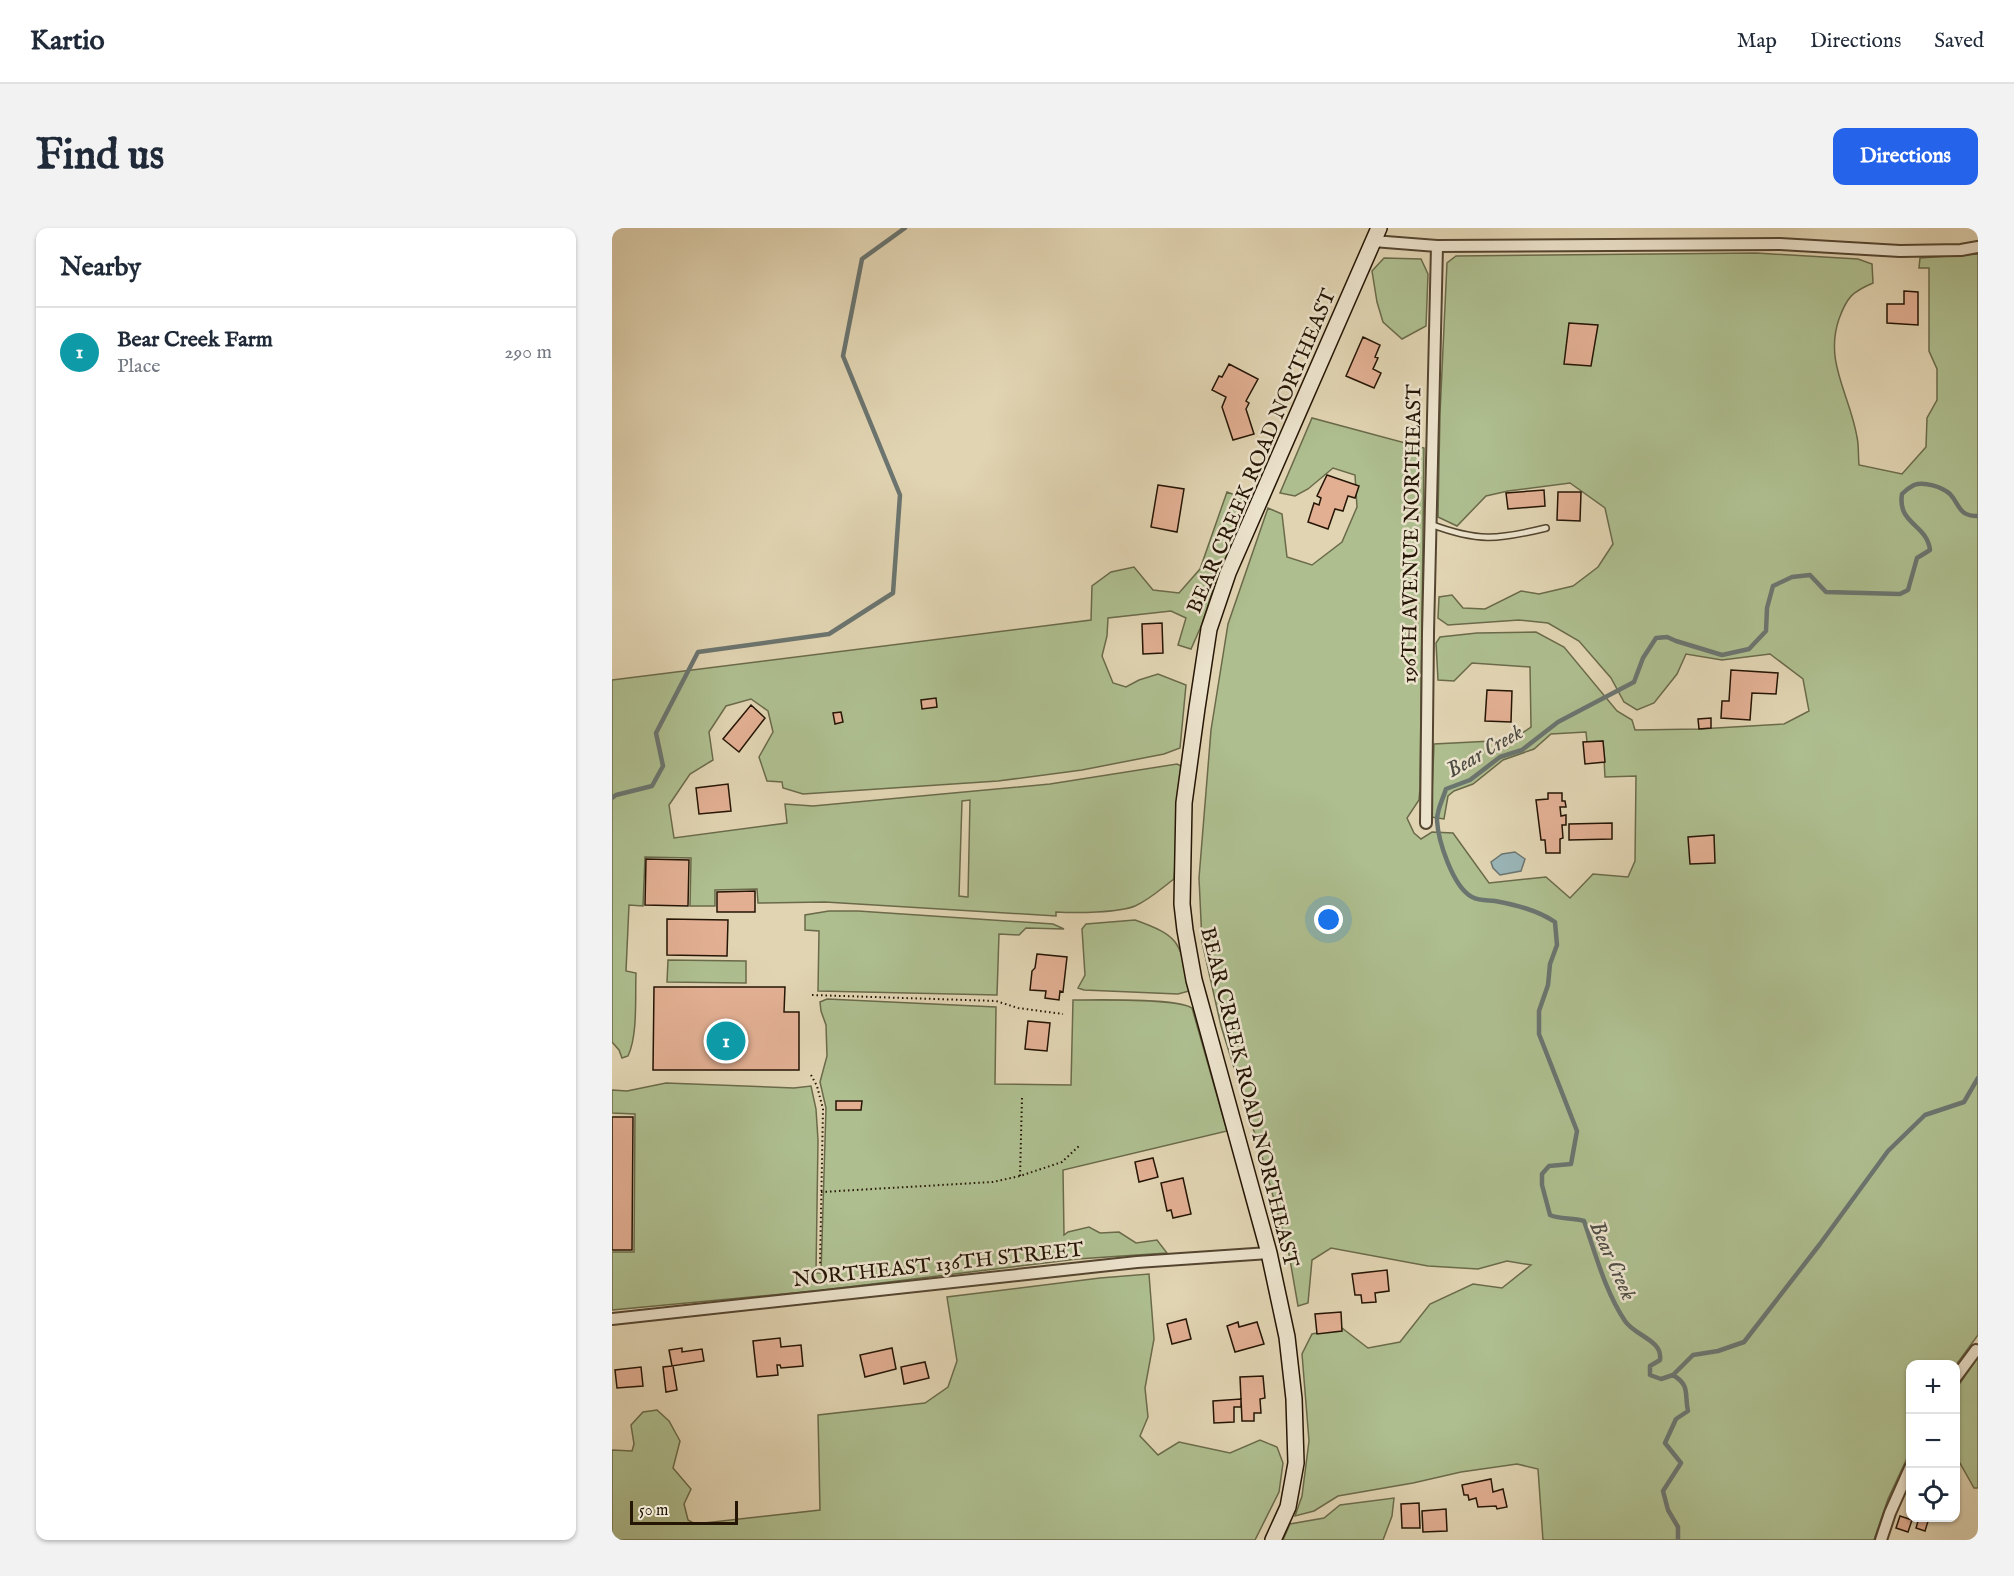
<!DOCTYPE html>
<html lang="en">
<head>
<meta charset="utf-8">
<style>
	:root { --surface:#fff; --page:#f2f2f3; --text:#1f2937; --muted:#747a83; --line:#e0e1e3; --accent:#2563eb }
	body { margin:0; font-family:"IM FELL English",serif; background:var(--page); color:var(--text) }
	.controls { position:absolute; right:18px; bottom:18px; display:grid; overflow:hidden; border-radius:12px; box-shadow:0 2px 4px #0004 }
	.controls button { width:54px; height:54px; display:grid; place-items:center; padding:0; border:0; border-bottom:2px solid var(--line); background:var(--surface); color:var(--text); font:30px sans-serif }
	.scale { position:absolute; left:18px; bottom:15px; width:108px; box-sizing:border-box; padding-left:6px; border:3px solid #251505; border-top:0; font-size:16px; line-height:21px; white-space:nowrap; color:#251505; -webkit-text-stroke:4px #ece3cd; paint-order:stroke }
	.you { position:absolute; left:717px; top:692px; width:21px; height:21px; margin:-15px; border:4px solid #fff; border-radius:50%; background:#1a73e8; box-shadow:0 0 0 9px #1a73e833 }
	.badge { display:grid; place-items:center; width:39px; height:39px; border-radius:50%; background:var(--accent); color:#fff; font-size:20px; font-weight:700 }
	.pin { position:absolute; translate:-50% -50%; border:3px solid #fff; box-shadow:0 2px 6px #0006 }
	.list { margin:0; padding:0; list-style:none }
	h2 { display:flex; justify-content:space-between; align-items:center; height:78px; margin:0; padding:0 24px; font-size:26px }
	h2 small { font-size:20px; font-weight:400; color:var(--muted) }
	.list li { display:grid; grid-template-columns:39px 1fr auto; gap:18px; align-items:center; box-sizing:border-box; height:90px; padding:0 24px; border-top:2px solid var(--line) }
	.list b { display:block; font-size:22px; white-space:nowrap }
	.list p { margin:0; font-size:20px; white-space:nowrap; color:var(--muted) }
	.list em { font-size:20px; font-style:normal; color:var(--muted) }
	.icon { flex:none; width:33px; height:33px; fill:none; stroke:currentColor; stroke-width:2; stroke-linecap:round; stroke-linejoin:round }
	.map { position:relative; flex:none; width:1366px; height:1312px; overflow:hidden; border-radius:12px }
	header { display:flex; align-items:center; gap:36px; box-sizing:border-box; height:84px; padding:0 30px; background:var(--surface); border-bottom:2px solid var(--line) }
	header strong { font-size:28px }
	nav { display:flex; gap:33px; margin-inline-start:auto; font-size:21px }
	.intro { display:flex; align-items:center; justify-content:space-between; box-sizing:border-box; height:144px; padding:0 36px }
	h1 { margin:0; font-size:42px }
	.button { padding:15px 27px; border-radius:12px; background:var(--accent); color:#fff; font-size:21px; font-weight:700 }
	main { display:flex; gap:36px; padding:0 36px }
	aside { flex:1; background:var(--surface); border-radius:12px; box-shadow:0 2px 4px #0004 }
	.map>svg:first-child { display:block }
</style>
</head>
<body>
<header>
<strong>Kartio</strong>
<nav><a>Map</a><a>Directions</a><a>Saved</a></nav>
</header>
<div class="intro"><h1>Find us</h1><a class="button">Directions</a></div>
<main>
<aside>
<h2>Nearby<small></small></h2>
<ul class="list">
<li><span class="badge" style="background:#0f9aa8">1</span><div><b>Bear Creek Farm</b><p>Place</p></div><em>290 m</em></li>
</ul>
</aside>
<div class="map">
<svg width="1366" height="1312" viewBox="0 0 1366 1312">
	<rect width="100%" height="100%" fill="#e1d4b2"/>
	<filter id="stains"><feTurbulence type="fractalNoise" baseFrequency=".00333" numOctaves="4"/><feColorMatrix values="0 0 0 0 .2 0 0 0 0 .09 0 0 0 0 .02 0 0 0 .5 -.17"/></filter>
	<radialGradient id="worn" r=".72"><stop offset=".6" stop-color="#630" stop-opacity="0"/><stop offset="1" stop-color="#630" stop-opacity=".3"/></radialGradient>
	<!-- green -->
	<path fill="#aebe8f" stroke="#6a6a4a" stroke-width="1.5" fill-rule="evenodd" d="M 1144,25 L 1246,31 L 1260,36 L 1261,55 C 1240,64 1235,69 1227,91 C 1212,134 1238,167 1245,209 C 1247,218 1246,227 1247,237 L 1290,246 L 1314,219 L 1315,190 L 1325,172 L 1325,141 L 1317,123 L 1317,40 L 1307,40 L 1308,30 L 1366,26 L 1366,1107 L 1344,1137 L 1298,1136 L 1298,1224 L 1276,1271 L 1262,1312 L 931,1312 L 926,1241 L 905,1236 L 849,1244 L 801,1255 L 726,1268 L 702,1283 L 683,1288 L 690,1268 L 697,1213 L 690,1126 L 700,1106 L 730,1100 L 756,1120 L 788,1114 L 818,1076 L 861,1056 L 890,1060 L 919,1037 L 895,1033 L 866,1041 L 816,1038 L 719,1020 L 700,1032 L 696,1075 L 686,1078 L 677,1026 L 651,932 L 609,798 L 590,714 L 587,650 L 599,502 L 616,396 L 656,280 L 670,286 L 675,329 L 700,337 L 730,314 L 745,279 L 743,247 L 721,240 L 696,261 L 683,268 L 668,265 L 700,190 L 812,220 L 808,561 L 807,572 L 795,590 L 802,605 L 809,611 L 820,604 L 841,605 L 877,655 L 934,649 L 958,670 L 981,646 L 1016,649 L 1023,633 L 1024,548 L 993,549 L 991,513 L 975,514 L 974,504 L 939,506 L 922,521 L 891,532 L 861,556 L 842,563 L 836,568 L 832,591 L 819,589 L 822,516 L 900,512 L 919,499 L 918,439 L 860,435 L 842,453 L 826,452 L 824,415 L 828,409 L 865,405 L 924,404 L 952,419 L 1005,483 L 1020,492 L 1023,502 L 1087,501 L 1172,496 L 1197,483 L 1191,451 L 1158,426 L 1110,432 L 1074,426 L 1065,446 L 1042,475 L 1025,482 L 1012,474 L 999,450 L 967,413 L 936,395 L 907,392 L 836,397 L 826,390 L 827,369 L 840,367 L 851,380 L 873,381 L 909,363 L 927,366 L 961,358 L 986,339 L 1001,316 L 993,280 L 958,255 L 896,263 L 874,268 L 845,298 L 826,289 L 828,185 L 835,35 L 844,28 Z
		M 772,30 L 809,31 L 816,46 L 814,98 L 790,111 L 771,94 L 765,74 L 760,43 Z
		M 615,264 L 641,274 L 606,346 L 590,396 L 579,421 L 566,417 L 574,390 L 559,383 L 496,390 L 495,408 L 490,428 L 501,455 L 514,459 L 527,452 L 546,446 L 574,457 L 568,520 L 552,526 L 470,542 L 386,553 L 191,566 L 171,560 L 170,554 L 155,553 L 147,529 L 161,504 L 156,483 L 139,471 L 114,478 L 97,504 L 101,532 L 78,546 L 57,577 L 62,610 L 175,595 L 173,576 L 201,578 L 438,556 L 565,536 L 571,539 L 562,651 C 550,660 537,672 523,678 C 506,685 464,685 444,684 L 444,688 L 213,674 L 146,675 L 145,661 L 103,662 L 103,678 L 78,678 L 79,630 L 33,629 L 31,678 L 17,677 L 14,743 L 24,745 C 23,768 26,807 16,828 L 10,830 L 7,822 L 0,814 L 0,452 L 479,392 L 480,358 L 499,344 L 522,339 L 541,362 L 567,365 L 588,341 ZM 358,572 L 356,669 L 355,669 L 347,668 L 350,573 Z
		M 217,683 L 246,683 L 441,696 L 452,701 L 414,700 L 407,707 L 387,706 L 385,767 L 206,763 L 207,703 L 193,702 L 193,687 Z
		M 523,692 C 571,709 568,716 577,763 L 566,766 L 472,762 L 466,760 L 473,747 L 470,701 L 474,696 Z
		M 56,732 L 134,733 L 134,755 L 55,754 Z
		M 215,771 L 384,779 L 383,856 L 459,857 L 461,772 C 484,772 565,770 580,780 L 615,903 L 451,942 L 452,1007 L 456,1004 L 477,999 L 488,1005 L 507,1004 L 524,1015 L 545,1012 L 555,1025 L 465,1031 L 203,1063 L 0,1082 L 0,1024 L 22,1024 L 23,886 L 0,885 L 0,862 L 15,863 L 54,855 L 182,860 L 199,858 L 204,881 L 206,912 L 204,1045 L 209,1045 L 214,880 L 208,854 L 215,828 L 214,797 L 209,783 L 208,774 Z
		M 537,1046 L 542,1111 L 533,1160 L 536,1189 L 528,1208 L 546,1227 L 567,1214 L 618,1225 L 648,1212 L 665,1219 L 671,1235 L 667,1264 L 643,1312 L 0,1312 L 0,1222 L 20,1223 L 22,1216 L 19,1197 L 31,1184 L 45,1182 L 57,1193 L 68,1213 L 61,1240 L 79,1261 L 72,1276 L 76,1292 L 83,1296 L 208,1282 L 206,1187 L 313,1175 L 336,1159 L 345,1133 L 335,1069 L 488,1050 Z
		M 1366,1129 L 1366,1260 L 1362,1260 L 1344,1228 L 1344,1161 Z
		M 782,1270 L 780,1288 L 771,1312 L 671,1312 L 678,1296 L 712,1290 L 728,1277 Z"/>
	<!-- water -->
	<path fill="#9ab5b8" stroke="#6b7570" stroke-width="1.5" d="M 903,624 L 913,631 L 909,643 L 888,647 L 881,640 L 879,634 L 890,626 Z"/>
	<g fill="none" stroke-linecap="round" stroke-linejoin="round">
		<!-- stream -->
		<path stroke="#6b7570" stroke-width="4.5" d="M 0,570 L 4,567 L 40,558 L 51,538 L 44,505 L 86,424 L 217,406 L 281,365 L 288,267 L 231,128 L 250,31 L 293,0
			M 1061,1147 L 1081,1127 L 1106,1123 L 1132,1114 L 1208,1016 L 1276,923 L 1313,887 L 1352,874 L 1366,850
			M 1066,1312 L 1066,1299 L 1056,1282 L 1051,1263 L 1069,1235 L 1053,1215 L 1064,1191 L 1076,1183 C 1072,1166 1079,1158 1061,1147 L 1049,1151 L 1038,1147 L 1038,1138 L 1048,1132 C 1051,1112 1023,1108 1013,1093 C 993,1063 984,1027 972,993 C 960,989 949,992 938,987 L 930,957 L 930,946 L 937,938 L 959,936 L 965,903 L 927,806 L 927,783 L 936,757 L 938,736 L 945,717 L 943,694 C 925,682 904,677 883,673 C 875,672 868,673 860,669 C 841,659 826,613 825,592 C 825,581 831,571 834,561 L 858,552 L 888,529 L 910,522 L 946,494 L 1022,454 L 1031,430 L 1044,410 L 1055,409 L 1064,413 L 1110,427 L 1137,421 L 1154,403 L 1155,380 L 1161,358 L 1180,349 L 1198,347 L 1214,364 L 1288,366 L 1296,362 L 1305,330 L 1318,322 C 1315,296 1285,296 1290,266 C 1293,263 1298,259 1302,257 C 1312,253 1330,259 1338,266 C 1349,278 1346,288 1366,288"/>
	</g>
	<!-- building -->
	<path fill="#e2af93" stroke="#251505" stroke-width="1.5" d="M 1292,63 L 1306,64 L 1306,97 L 1275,95 L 1275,76 L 1292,76 Z
		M 957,95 L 986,97 L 979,138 L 952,136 Z
		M 751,109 L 768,117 L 763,129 L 766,130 L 761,141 L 769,145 L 762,160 L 734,148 Z
		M 617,136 L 646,151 L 634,173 L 637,175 L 634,181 L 642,206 L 621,212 L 610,179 L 614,169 L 600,162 L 607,148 L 610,149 Z
		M 715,247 L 747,258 L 743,270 L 736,268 L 731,283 L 723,281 L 716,301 L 696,294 L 702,275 L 707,277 L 709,270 L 705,268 Z
		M 546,257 L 572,261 L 565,304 L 539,299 Z
		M 932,262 L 933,278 L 896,281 L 894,265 Z
		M 946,264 L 969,264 L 968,293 L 945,292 Z
		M 550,395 L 551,425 L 531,426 L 530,396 Z
		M 1119,442 L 1166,445 L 1164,466 L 1140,465 L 1138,492 L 1109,490 L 1110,473 L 1117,473 Z
		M 875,462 L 900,463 L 899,494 L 873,493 Z
		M 324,470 L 325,479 L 310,481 L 309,472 Z
		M 139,477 L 153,490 L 127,524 L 111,511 Z
		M 229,484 L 231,494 L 223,496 L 221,485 Z
		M 1099,490 L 1099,500 L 1087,501 L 1086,491 Z
		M 991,513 L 993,534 L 973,536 L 971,514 Z
		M 116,556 L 119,583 L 87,586 L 84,560 Z
		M 936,565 L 950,565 L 950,573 L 953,573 L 954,579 L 948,579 L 949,588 L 954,587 L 954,597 L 950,597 L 951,610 L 948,611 L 948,625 L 934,625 L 933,612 L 929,612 L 924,572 L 936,571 Z
		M 1000,595 L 1000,611 L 957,612 L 957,596 Z
		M 1102,607 L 1103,635 L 1078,636 L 1076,609 Z
		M 34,631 L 77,632 L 76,678 L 33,677 Z
		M 143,663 L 143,684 L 105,684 L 105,664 Z
		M 55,691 L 116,692 L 115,728 L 55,727 Z
		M 425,726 L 455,729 L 451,764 L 448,763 L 447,772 L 433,770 L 434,763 L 418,762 L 420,743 L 423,740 Z
		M 42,759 L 173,759 L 172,784 L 187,784 L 187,842 L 41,842 Z
		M 416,793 L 438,795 L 435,823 L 413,821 Z
		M 224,873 L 250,873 L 249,882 L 224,882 Z
		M 0,889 L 21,889 L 20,1022 L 0,1022 Z
		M 541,930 L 546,949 L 527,954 L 523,934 Z
		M 571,950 L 579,986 L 561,990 L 559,982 L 555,983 L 549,955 Z
		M 775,1042 L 777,1063 L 763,1065 L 764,1074 L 750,1075 L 749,1067 L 743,1067 L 740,1046 Z
		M 729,1084 L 730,1103 L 705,1106 L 703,1086 Z
		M 574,1091 L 579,1111 L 560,1116 L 555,1096 Z
		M 626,1094 L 627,1099 L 645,1094 L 652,1116 L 623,1124 L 615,1098 Z
		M 168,1110 L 169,1119 L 189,1117 L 191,1138 L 169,1140 L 168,1137 L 165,1137 L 166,1147 L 145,1149 L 141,1113 Z
		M 70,1120 L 70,1124 L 90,1121 L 92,1133 L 60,1138 L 57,1122 Z
		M 280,1120 L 284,1141 L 253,1149 L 248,1127 Z
		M 313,1134 L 317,1150 L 292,1156 L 289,1139 Z
		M 60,1138 L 61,1138 L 65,1162 L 54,1164 L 51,1139 Z
		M 29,1139 L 31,1158 L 5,1160 L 3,1142 Z
		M 651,1148 L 653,1170 L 648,1171 L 649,1185 L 642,1185 L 642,1193 L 630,1193 L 628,1149 Z
		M 629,1171 L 629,1179 L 622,1179 L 622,1194 L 602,1195 L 601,1173 Z
		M 879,1251 L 881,1264 L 891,1261 L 895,1279 L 885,1281 L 884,1278 L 866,1279 L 864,1270 L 857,1272 L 856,1267 L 852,1267 L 850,1257 Z
		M 807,1275 L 808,1300 L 790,1300 L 789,1276 Z
		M 834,1281 L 835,1303 L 811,1304 L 810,1283 Z
		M 1288,1288 L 1300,1292 L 1296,1304 L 1284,1300 Z
		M 1307,1290 L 1317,1290 L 1313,1303 L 1304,1300 Z"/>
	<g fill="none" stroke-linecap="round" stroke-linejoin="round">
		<defs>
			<path id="lane" d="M 818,296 C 866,314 885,312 934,300"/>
			<path id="street" d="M 761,13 L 825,18 L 1168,16 L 1288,23 L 1349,22 L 1366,19
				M 814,595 L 816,405 L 825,18
				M 0,1091 L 525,1034 L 657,1025
				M 1344,1149 L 1364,1122
				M 1269,1312 L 1278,1285 L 1298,1240"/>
			<path id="secondary" d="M 661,1312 L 676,1279 L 684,1235 L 682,1171 L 675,1109 L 657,1025 L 582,752 L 573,702 L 570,676 L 572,575 L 585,480 L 597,401 L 616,345 L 767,0"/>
		</defs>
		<!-- lane casing -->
		<use href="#lane" stroke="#544530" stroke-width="8"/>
		<!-- street casing -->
		<use href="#street" stroke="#544530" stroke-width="14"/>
		<!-- secondary casing -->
		<use href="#secondary" stroke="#251505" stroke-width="18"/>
		<!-- path -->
		<path stroke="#251505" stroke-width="2" stroke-dasharray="1.5 3" stroke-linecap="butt" d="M 200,767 L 384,773 L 406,780 L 451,786
			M 199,847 L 205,858 L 211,881 L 208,1037
			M 408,948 L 410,870
			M 209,964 L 381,954 L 408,948 L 450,934 L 467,918"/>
		<!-- lane -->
		<use href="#lane" stroke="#ece3cd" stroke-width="5"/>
		<!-- street -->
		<use href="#street" stroke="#ece3cd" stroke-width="10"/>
		<!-- secondary -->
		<use href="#secondary" stroke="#ece3cd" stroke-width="15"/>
	</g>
	<g text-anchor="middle" stroke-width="5" stroke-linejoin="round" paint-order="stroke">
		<!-- street labels -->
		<g font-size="21" fill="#251505" stroke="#ece3cd">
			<text transform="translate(649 223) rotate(-67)" y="7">BEAR CREEK ROAD NORTHEAST</text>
			<text transform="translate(799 306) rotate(-89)" y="7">196TH AVENUE NORTHEAST</text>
			<text transform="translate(638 869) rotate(76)" y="7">BEAR CREEK ROAD NORTHEAST</text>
			<text transform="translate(326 1036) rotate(-6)" y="7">NORTHEAST 136TH STREET</text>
		</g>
		<!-- water labels -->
		<g font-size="22" font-style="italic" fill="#4e4d44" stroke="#ece3cd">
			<text transform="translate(872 522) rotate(-30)" y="8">Bear Creek</text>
			<text transform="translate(1002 1032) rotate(66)" y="8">Bear Creek</text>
		</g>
	</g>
	<rect width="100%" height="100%" filter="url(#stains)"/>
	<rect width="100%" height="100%" fill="url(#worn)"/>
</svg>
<div class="controls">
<button>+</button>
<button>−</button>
<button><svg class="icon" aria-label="locate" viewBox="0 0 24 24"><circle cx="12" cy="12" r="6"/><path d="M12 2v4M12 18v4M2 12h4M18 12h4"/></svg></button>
</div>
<div class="scale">50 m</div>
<div class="you"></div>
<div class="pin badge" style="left:114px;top:813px;background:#0f9aa8">1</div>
</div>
</main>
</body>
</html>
